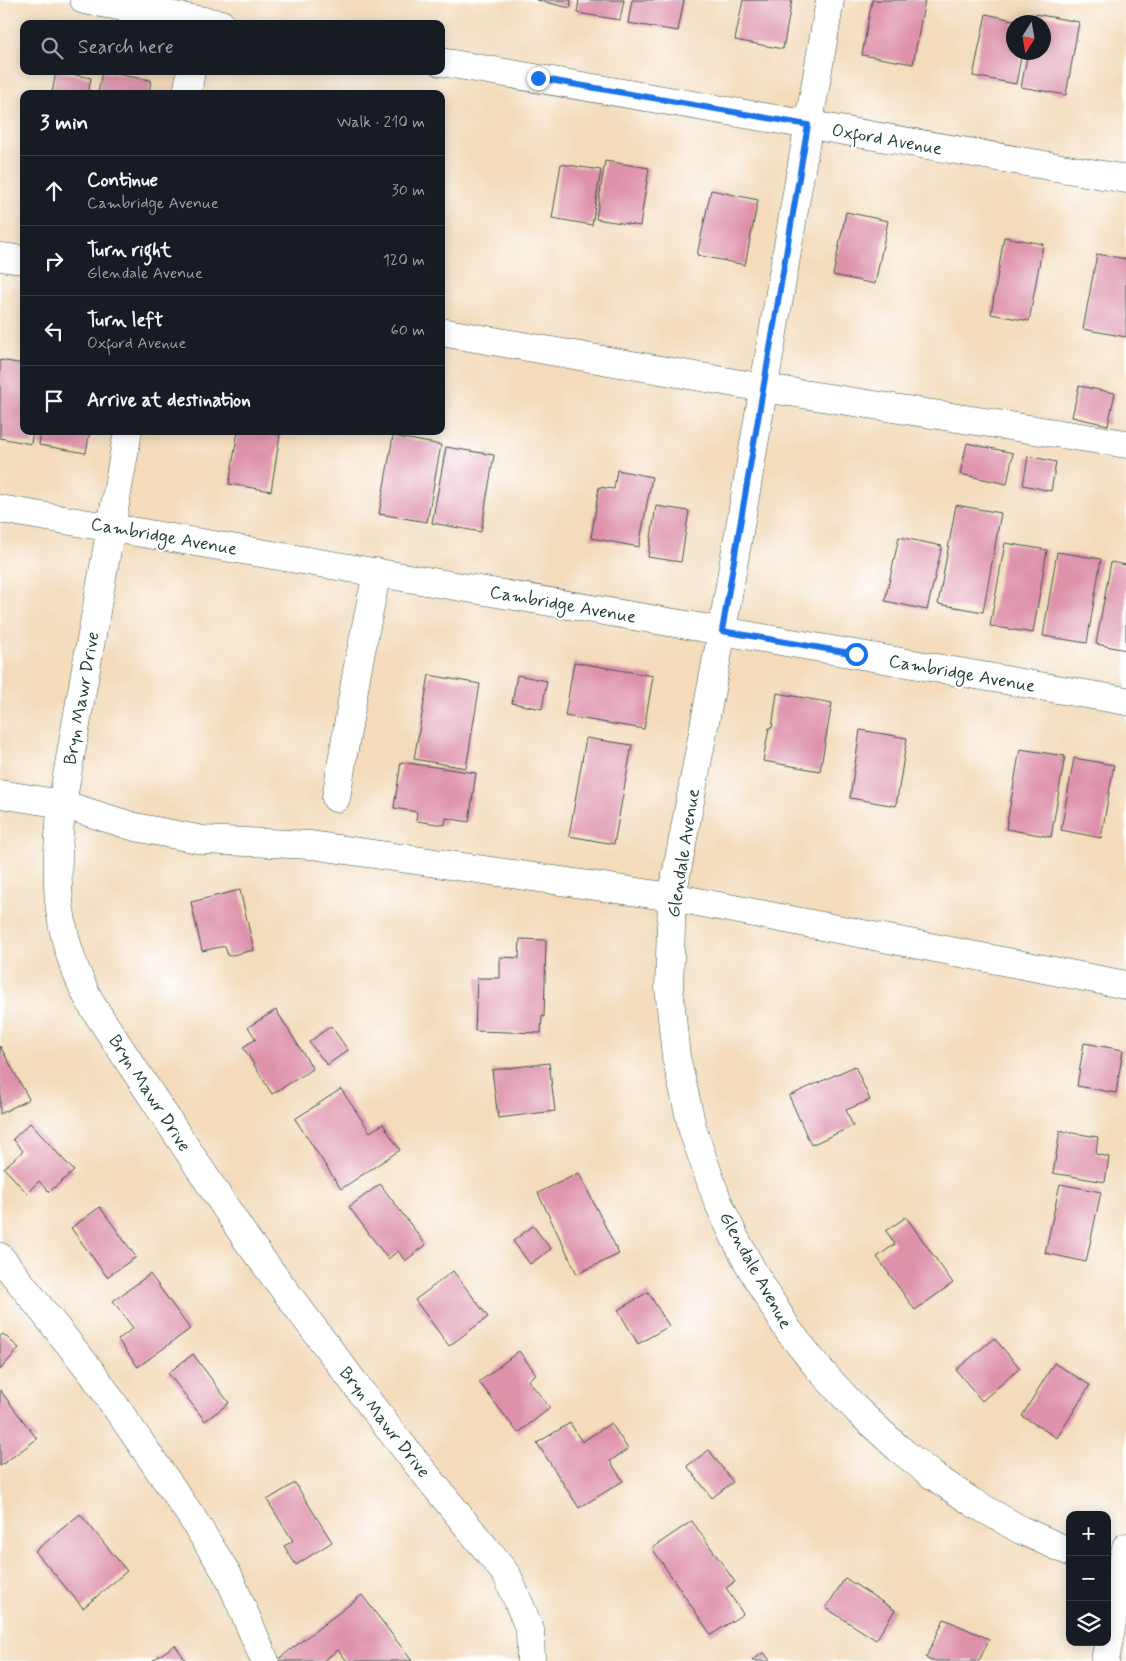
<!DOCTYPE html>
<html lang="en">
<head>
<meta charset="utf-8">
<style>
	:root { --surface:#171b24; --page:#20242c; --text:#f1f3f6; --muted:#9ea1a6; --line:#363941 }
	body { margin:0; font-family:Mynerve,sans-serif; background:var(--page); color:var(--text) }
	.controls { position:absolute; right:15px; bottom:15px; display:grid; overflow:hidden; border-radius:10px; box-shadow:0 2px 12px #0003 }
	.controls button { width:45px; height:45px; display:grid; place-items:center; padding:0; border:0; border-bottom:1px solid var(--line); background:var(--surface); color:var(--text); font:25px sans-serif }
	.compass { position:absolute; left:1006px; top:15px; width:45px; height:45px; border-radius:50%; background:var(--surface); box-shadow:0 2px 12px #0003; rotate:191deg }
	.stop { position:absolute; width:15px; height:15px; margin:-11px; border:4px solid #1a73e8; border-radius:50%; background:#fff }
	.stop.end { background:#1a73e8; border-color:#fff; box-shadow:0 1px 5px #0008 }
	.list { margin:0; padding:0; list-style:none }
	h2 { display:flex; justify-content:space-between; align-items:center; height:65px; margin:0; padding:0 20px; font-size:21px }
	h2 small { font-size:16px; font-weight:400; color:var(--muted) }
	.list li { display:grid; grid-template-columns:32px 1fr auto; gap:15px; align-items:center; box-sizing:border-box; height:70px; padding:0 20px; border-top:1px solid var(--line) }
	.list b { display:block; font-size:19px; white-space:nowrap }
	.list p { margin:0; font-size:16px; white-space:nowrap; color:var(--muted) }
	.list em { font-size:16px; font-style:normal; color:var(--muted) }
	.icon { flex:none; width:28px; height:28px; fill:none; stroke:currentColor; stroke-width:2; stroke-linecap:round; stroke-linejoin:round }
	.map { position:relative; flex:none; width:1126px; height:1661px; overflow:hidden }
	.search { position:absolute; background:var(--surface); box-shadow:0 2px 12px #0003; left:20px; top:20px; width:425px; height:55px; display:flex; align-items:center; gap:12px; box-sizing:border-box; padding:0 18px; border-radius:10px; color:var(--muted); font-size:19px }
	.panel { position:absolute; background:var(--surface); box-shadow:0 2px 12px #0003; left:20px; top:90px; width:425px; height:345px; border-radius:10px }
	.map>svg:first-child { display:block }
</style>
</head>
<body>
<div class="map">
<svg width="1126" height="1661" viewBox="0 0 1126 1661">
	<rect width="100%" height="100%" fill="#fff"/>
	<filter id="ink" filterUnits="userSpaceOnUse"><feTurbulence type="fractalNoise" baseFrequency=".02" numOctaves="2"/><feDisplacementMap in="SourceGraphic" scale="10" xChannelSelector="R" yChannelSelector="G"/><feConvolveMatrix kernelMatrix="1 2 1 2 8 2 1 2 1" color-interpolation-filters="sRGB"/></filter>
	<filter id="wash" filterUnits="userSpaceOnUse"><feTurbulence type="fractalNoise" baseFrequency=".0096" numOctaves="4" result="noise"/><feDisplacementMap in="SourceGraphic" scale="20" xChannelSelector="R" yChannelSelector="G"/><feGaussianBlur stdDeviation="1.12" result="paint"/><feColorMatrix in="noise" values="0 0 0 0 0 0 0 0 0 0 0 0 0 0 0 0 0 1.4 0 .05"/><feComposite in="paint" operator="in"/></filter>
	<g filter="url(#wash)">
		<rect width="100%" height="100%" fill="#f3dbbb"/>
		<g id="blocks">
			<!-- building -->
			<path fill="#de92aa" d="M 537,0 L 571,0 L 570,8 Z
				M 579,0 L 624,0 L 620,20 L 577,13 Z
				M 632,0 L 684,0 L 678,31 L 628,23 Z
				M 743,0 L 792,0 L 783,49 L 735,40 Z
				M 872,0 L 925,0 L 913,64 L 862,55 Z
				M 986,14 L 1022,22 L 1014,22 L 1014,52 L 1022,52 L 1016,84 L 973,76 Z
				M 1035,14 L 1079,22 L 1066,95 L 1021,87 L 1028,52 L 1044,52 L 1044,22 L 1033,22 Z
				M 56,71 L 91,78 L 88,94 L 52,94 Z
				M 102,72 L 151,80 L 149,94 L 98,94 Z
				M 605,161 L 649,168 L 640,226 L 596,219 Z
				M 561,164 L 601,170 L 592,225 L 552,218 Z
				M 711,190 L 758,200 L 745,265 L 697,255 Z
				M 846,212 L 888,221 L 875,284 L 833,275 Z
				M 1004,237 L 1043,244 L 1029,321 L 991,314 Z
				M 1097,254 L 1126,259 L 1126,337 L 1083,329 Z
				M 0,360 L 24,364 L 24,431 L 33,431 L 31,444 L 0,438 Z
				M 1079,386 L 1115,393 L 1108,425 L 1072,417 Z
				M 41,431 L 90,431 L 86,453 L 39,445 Z
				M 238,431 L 261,431 L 280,435 L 271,491 L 229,484 Z
				M 393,436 L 441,445 L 427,522 L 379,514 Z
				M 967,443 L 1013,453 L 1007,484 L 960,474 Z
				M 446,447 L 494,455 L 481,532 L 432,523 Z
				M 1028,456 L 1056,462 L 1051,491 L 1023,485 Z
				M 617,470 L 652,477 L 639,547 L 591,538 L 599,487 L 614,489 Z
				M 956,505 L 1001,513 L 983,612 L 938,604 Z
				M 656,506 L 689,511 L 681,562 L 648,557 Z
				M 899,537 L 942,546 L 927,610 L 885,601 Z
				M 1005,543 L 1047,550 L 1033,633 L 990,626 Z
				M 1057,552 L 1101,559 L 1087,643 L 1043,636 Z
				M 1111,562 L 1126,565 L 1126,650 L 1096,644 Z
				M 574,662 L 653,676 L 644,729 L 565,716 Z
				M 429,675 L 480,684 L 466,768 L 414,759 Z
				M 517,675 L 547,681 L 542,709 L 512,703 Z
				M 777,693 L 832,703 L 820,771 L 763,761 L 769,728 L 772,728 Z
				M 860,730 L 907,738 L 896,806 L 850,798 Z
				M 586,738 L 632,745 L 614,844 L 569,836 Z
				M 1020,749 L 1065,756 L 1051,837 L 1006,829 Z
				M 1074,758 L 1114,765 L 1101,838 L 1061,830 Z
				M 401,762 L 476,773 L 469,822 L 446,818 L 445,825 L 416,821 L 417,812 L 394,808 Z
				M 240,890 L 254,950 L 228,956 L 225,946 L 202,951 L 191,902 Z
				M 520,939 L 546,940 L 544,1017 L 542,1016 L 541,1033 L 475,1031 L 477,978 L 500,978 L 500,957 L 519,958 Z
				M 276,1010 L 313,1069 L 272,1094 L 243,1047 L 256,1039 L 248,1027 Z
				M 331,1026 L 348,1050 L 327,1065 L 309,1042 Z
				M 1084,1043 L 1123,1050 L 1116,1093 L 1077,1086 Z
				M 0,1046 L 29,1099 L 0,1114 Z
				M 549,1063 L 555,1111 L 498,1118 L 492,1070 Z
				M 855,1066 L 870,1100 L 846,1110 L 853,1126 L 811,1145 L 789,1096 Z
				M 341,1089 L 370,1132 L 383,1124 L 400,1150 L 341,1189 L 295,1119 Z
				M 30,1123 L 74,1171 L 49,1192 L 39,1181 L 27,1193 L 4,1168 L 23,1151 L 13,1139 Z
				M 1060,1131 L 1098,1137 L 1096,1154 L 1109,1157 L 1105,1182 L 1053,1173 Z
				M 579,1173 L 619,1254 L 577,1274 L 538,1193 Z
				M 380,1184 L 426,1245 L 405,1261 L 398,1251 L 388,1259 L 349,1207 Z
				M 1060,1184 L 1101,1192 L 1086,1262 L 1045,1253 Z
				M 100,1207 L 136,1257 L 107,1277 L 71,1228 Z
				M 906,1217 L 953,1283 L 915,1310 L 877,1257 L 895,1244 L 886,1231 Z
				M 533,1226 L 551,1249 L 530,1264 L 513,1241 Z
				M 453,1271 L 488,1317 L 449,1346 L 415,1300 Z
				M 150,1274 L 190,1329 L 138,1367 L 118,1340 L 133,1328 L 113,1301 Z
				M 648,1292 L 669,1326 L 638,1344 L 618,1310 Z
				M 3,1334 L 19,1348 L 0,1370 L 0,1336 Z
				M 994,1338 L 1020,1368 L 982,1401 L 956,1370 Z
				M 519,1351 L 536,1374 L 528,1380 L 550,1408 L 518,1433 L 479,1382 Z
				M 193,1354 L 229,1403 L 205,1421 L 168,1373 Z
				M 1054,1363 L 1090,1385 L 1057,1438 L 1022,1416 Z
				M 0,1390 L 37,1439 L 0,1466 Z
				M 570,1423 L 582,1442 L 611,1423 L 628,1449 L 610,1461 L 623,1481 L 579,1508 L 537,1443 Z
				M 709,1450 L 733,1482 L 712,1498 L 687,1466 Z
				M 295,1483 L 332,1542 L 296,1565 L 284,1546 L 293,1541 L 267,1500 Z
				M 80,1514 L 127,1571 L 83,1608 L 35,1551 Z
				M 692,1521 L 735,1582 L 726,1588 L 743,1614 L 711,1635 L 652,1548 Z
				M 845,1578 L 895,1610 L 876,1640 L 826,1608 Z
				M 362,1595 L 412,1661 L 347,1661 L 338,1650 L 323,1661 L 278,1661 L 277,1660 Z
				M 944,1619 L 989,1639 L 979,1661 L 931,1661 L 926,1658 Z
				M 175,1645 L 186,1661 L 152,1661 Z
				M 764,1652 L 770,1661 L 752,1661 Z"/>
		</g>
	</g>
	<g filter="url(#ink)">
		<use href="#blocks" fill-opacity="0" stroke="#3f5548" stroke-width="1"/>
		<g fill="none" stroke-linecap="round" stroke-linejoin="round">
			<defs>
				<path id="minor" d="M 84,0 L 221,24
					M 830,0 L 722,631 L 672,897 L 669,988 L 676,1057 L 693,1131 L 718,1202 L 735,1238 L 751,1268 L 788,1330 L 820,1370 L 859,1412 L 898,1448 L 932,1475 L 972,1502 L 1021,1530 L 1070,1552
					M 441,62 L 1126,179
					M 187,94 L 191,71
					M 0,257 L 24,260
					M 441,332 L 764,388 L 1126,444
					M 128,431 L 62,804 C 53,880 55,939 93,1007 L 247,1240 L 389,1429 L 507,1575 L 530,1630 L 531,1661
					M 0,509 L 722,631 L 1126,701
					M 0,794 L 62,804 L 135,827 L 203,840 L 311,845 L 672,897 L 1126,985
					M 336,798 L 357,671 L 377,572
					M 0,1257 L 93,1374 L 191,1516 L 229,1577 L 265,1661
					M 1105,1661 L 1126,1547"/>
			</defs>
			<!-- minor casing -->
			<use href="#minor" stroke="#3f5548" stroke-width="29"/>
			<!-- minor -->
			<use href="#minor" stroke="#fff" stroke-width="28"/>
		</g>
	</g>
	<g fill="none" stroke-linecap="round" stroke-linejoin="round" filter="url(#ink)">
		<!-- route -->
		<path stroke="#1a73e8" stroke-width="6" d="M 538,78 L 808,125 L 722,631 L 856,654"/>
	</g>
	<g text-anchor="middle" stroke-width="4.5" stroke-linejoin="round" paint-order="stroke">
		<!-- street labels -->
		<g font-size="18" fill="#1f3d34" stroke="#fff">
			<text transform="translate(887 139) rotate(10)" y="6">Oxford Avenue</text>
			<text transform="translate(164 536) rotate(10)" y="6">Cambridge Avenue</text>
			<text transform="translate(563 604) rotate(10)" y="6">Cambridge Avenue</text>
			<text transform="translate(962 673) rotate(10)" y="6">Cambridge Avenue</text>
			<text transform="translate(81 698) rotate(-80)" y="6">Bryn Mawr Drive</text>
			<text transform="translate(683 853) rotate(-81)" y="6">Glendale Avenue</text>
			<text transform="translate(150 1093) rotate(57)" y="6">Bryn Mawr Drive</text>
			<text transform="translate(756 1270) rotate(61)" y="6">Glendale Avenue</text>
			<text transform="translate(385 1422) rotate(52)" y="6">Bryn Mawr Drive</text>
		</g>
	</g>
</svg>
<div class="controls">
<button>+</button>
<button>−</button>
<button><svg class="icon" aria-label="layers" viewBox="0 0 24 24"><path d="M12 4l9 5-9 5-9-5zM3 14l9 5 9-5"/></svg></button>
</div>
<svg class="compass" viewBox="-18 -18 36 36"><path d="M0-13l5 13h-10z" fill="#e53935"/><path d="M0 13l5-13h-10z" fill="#9ea1a6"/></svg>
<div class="stop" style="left:856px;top:654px"></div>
<div class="stop end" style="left:538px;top:78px"></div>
<div class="search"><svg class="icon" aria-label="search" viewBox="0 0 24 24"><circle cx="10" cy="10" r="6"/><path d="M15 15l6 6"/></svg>Search here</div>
<section class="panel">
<h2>3 min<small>Walk · 210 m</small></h2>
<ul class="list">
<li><svg class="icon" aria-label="ahead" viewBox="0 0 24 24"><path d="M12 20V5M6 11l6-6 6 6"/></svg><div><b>Continue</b><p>Cambridge Avenue</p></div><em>30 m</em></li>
<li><svg class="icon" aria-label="right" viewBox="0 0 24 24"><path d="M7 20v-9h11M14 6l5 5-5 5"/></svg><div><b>Turn right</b><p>Glendale Avenue</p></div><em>120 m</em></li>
<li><svg class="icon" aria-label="left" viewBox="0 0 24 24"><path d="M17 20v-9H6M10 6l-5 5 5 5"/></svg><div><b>Turn left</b><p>Oxford Avenue</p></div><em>60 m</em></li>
<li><svg class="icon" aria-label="arrive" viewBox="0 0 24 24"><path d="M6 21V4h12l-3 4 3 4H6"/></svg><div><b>Arrive at destination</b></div></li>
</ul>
</section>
</div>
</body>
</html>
